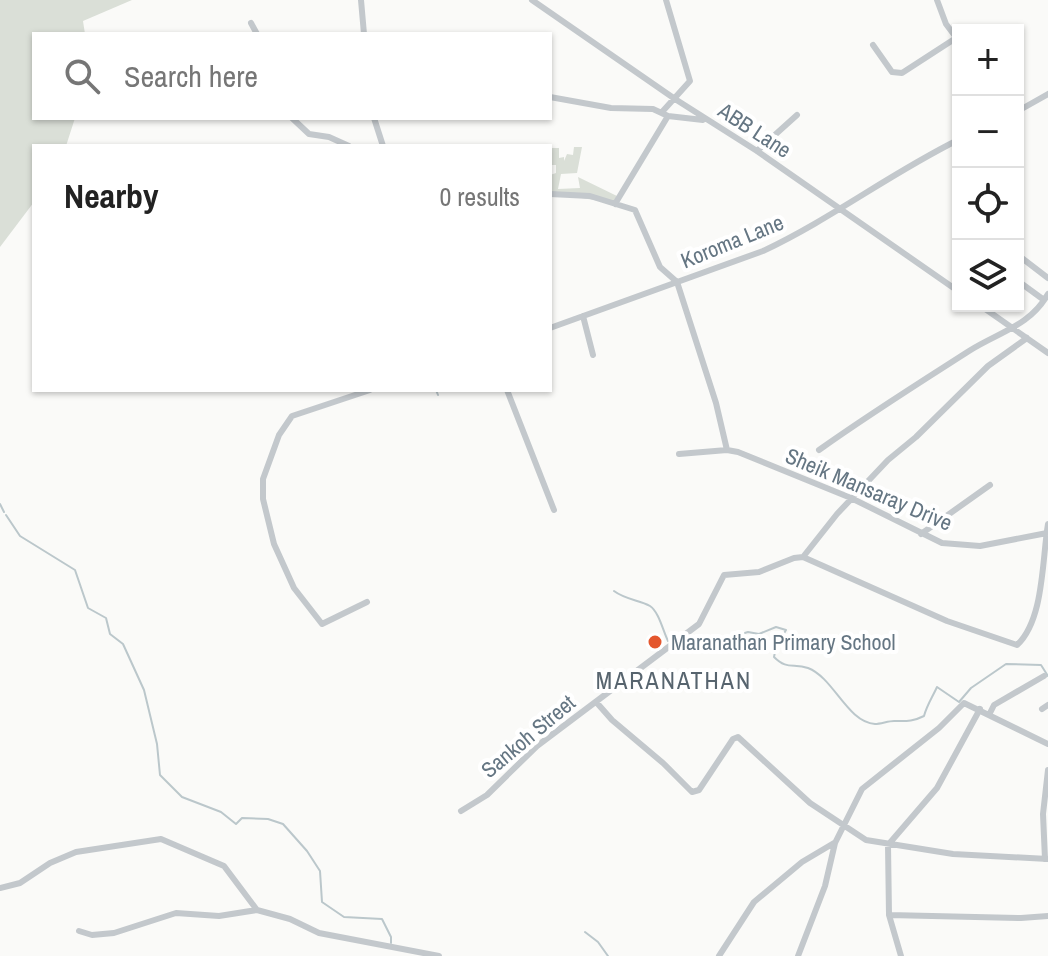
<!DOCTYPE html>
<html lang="en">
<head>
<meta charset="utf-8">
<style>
	:root { --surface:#fff; --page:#f6f6f6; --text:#222; --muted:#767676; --line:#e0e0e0 }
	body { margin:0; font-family:"Archivo Narrow",sans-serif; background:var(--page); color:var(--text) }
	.controls { position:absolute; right:24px; top:24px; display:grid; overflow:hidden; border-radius:0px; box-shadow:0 2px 6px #0004 }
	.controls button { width:72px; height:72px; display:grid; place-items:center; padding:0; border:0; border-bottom:2px solid var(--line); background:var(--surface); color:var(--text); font:40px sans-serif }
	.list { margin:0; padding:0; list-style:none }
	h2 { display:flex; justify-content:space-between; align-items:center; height:104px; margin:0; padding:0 32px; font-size:34px }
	h2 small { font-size:26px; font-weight:400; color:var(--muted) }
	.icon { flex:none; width:44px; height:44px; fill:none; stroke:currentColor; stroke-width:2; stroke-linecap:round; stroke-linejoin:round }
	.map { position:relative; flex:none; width:1048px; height:956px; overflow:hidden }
	.search { position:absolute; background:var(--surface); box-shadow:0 2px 6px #0004; left:32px; top:32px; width:520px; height:88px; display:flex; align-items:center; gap:20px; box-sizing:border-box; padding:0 28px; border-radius:0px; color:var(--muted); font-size:30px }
	.panel { position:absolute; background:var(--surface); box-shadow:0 2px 6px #0004; left:32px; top:144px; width:520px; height:248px; border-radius:0px }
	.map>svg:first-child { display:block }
</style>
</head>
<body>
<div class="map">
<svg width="1048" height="956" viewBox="0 0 1048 956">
	<rect width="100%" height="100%" fill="#fafaf8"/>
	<!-- green -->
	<path fill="#dadfd7" d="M 0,0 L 132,0 L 83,21 L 85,34 L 34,34 L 34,118 L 75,118 L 66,146 L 34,146 L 34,202 L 0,247 Z
		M 574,147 L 582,147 L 577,173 L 561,174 L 558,189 L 580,188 L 578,177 L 617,196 L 613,203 L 550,193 L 550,175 L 556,173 L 556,165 L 550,165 L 550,148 L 559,148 L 559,158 L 564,157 L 564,161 L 567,154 L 573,155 Z"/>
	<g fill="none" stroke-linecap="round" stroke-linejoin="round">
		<!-- stream -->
		<path stroke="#bbc7cb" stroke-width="2" d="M 436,390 L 438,395
			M 0,504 L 4,512
			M 6,515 L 20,536 L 75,570 L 88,608 L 106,618 L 110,634 L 123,644 L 144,690 L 157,744 L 160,775 L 182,797 L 221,812 L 236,824 L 242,818 L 268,819 L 283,824 L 307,851 L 320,871 L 322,902 L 344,917 L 382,919 L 391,937 L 391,943
			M 614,591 C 626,600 640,600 650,606 C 659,612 663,631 668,641 L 672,641
			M 682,640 L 722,640 L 748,632 L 759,634 L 776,627 L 786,630 L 776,647 L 774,657 C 787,670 793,663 808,668 C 834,678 847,722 875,724 C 881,724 888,721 894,721 C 906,721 912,722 924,716 C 927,705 932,698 937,687 L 959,702 L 971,688 L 1006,664 L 1041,665 L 1048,676
			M 585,932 L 598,942 L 608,956"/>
		<!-- minor -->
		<path stroke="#c3c8cc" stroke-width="6" d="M 361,0 L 364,34
			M 532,0 L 675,99 L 757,151 L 958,291
			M 937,0 L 946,24 L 958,40
			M 251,23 L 257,34
			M 873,45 L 892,72 L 902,73 L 956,38
			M 550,97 L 611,108 L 653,109 L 668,116 L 703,120
			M 1018,111 L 1048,94
			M 662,112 L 690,81 L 666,0
			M 292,118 L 309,134 L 329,137 L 349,146
			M 374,118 L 383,146
			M 757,151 L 797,115
			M 550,194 L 590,196 L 635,210 L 660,267 L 677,282 L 716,403 L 727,450
			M 615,204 L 668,116
			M 1018,255 L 1048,278
			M 1018,281 L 1044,300
			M 981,306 L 1048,353
			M 583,316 L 593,355
			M 550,328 L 763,251 C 831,219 891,173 958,140
			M 507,390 L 554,510
			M 819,450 C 868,415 919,383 969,351 C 999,332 1030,326 1048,294
			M 679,454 L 727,450 L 738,452 L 851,498 L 942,543 L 980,546 L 1047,533
			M 921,534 L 990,485
			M 803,557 L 947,621 L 1017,645 C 1044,620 1042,560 1048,524
			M 803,557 L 837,514 L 888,460 L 916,437 L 988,366 L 1027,338
			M 367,602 L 322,624 L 294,588 L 274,544 L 263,499 L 263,479 L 279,435 L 292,416 L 370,390
			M 597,703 L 612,720 L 663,763 L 692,792 L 699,790 L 733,739 L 738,737 L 810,803 L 866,840 L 953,854 L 1048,859
			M 1042,709 L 1048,705
			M 990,713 L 994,705 L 1044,676
			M 461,811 L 487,795 L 537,746 L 699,624 L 724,575 L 759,572 L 794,558 L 803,557
			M 1045,859 L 1043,814 L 1048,770
			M 0,888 L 20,883 L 50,863 L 76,852 L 161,839 L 224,866 L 257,910
			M 889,915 L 1021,918 L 1048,916
			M 79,931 L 92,935 L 114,933 L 176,913 L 219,916 L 257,910 L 290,919 L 319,933 L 439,956
			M 719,956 L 754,902 L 802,862 L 834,843
			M 798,956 L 825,886 L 835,843 L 862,789 L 939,728 L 964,703 L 1048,744
			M 901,956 L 889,915 L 888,845 L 937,788 L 980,709"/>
	</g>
	<!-- markers -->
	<circle fill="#e4572e" stroke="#fff" stroke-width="3" cx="655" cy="642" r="8"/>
	<g text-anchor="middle" stroke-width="8" stroke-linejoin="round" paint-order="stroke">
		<!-- street labels -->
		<g font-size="22" fill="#657683" stroke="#fff">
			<text transform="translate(755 130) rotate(33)" y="8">ABB Lane</text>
			<text transform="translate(732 241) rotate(-22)" y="8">Koroma Lane</text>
			<text transform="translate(869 489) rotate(23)" y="8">Sheik Mansaray Drive</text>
			<text transform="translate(528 736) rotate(-40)" y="8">Sankoh Street</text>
		</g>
		<!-- poi labels -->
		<g font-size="22" fill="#657683" stroke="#fff" text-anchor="start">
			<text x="671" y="650">Maranathan Primary School</text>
		</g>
		<!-- neighbourhood labels -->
		<g font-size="24" letter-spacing="2" fill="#57646e" stroke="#fff">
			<text x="674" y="689">MARANATHAN</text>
		</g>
	</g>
</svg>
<div class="controls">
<button>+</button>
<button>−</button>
<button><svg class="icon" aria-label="locate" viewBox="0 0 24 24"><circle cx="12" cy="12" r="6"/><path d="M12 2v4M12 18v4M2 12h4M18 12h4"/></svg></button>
<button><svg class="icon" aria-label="layers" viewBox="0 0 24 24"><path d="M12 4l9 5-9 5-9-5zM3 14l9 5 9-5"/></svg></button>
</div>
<div class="search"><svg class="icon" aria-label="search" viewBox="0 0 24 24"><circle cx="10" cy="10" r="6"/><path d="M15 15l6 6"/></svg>Search here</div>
<section class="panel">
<h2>Nearby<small>0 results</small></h2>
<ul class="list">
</ul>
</section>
</div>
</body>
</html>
